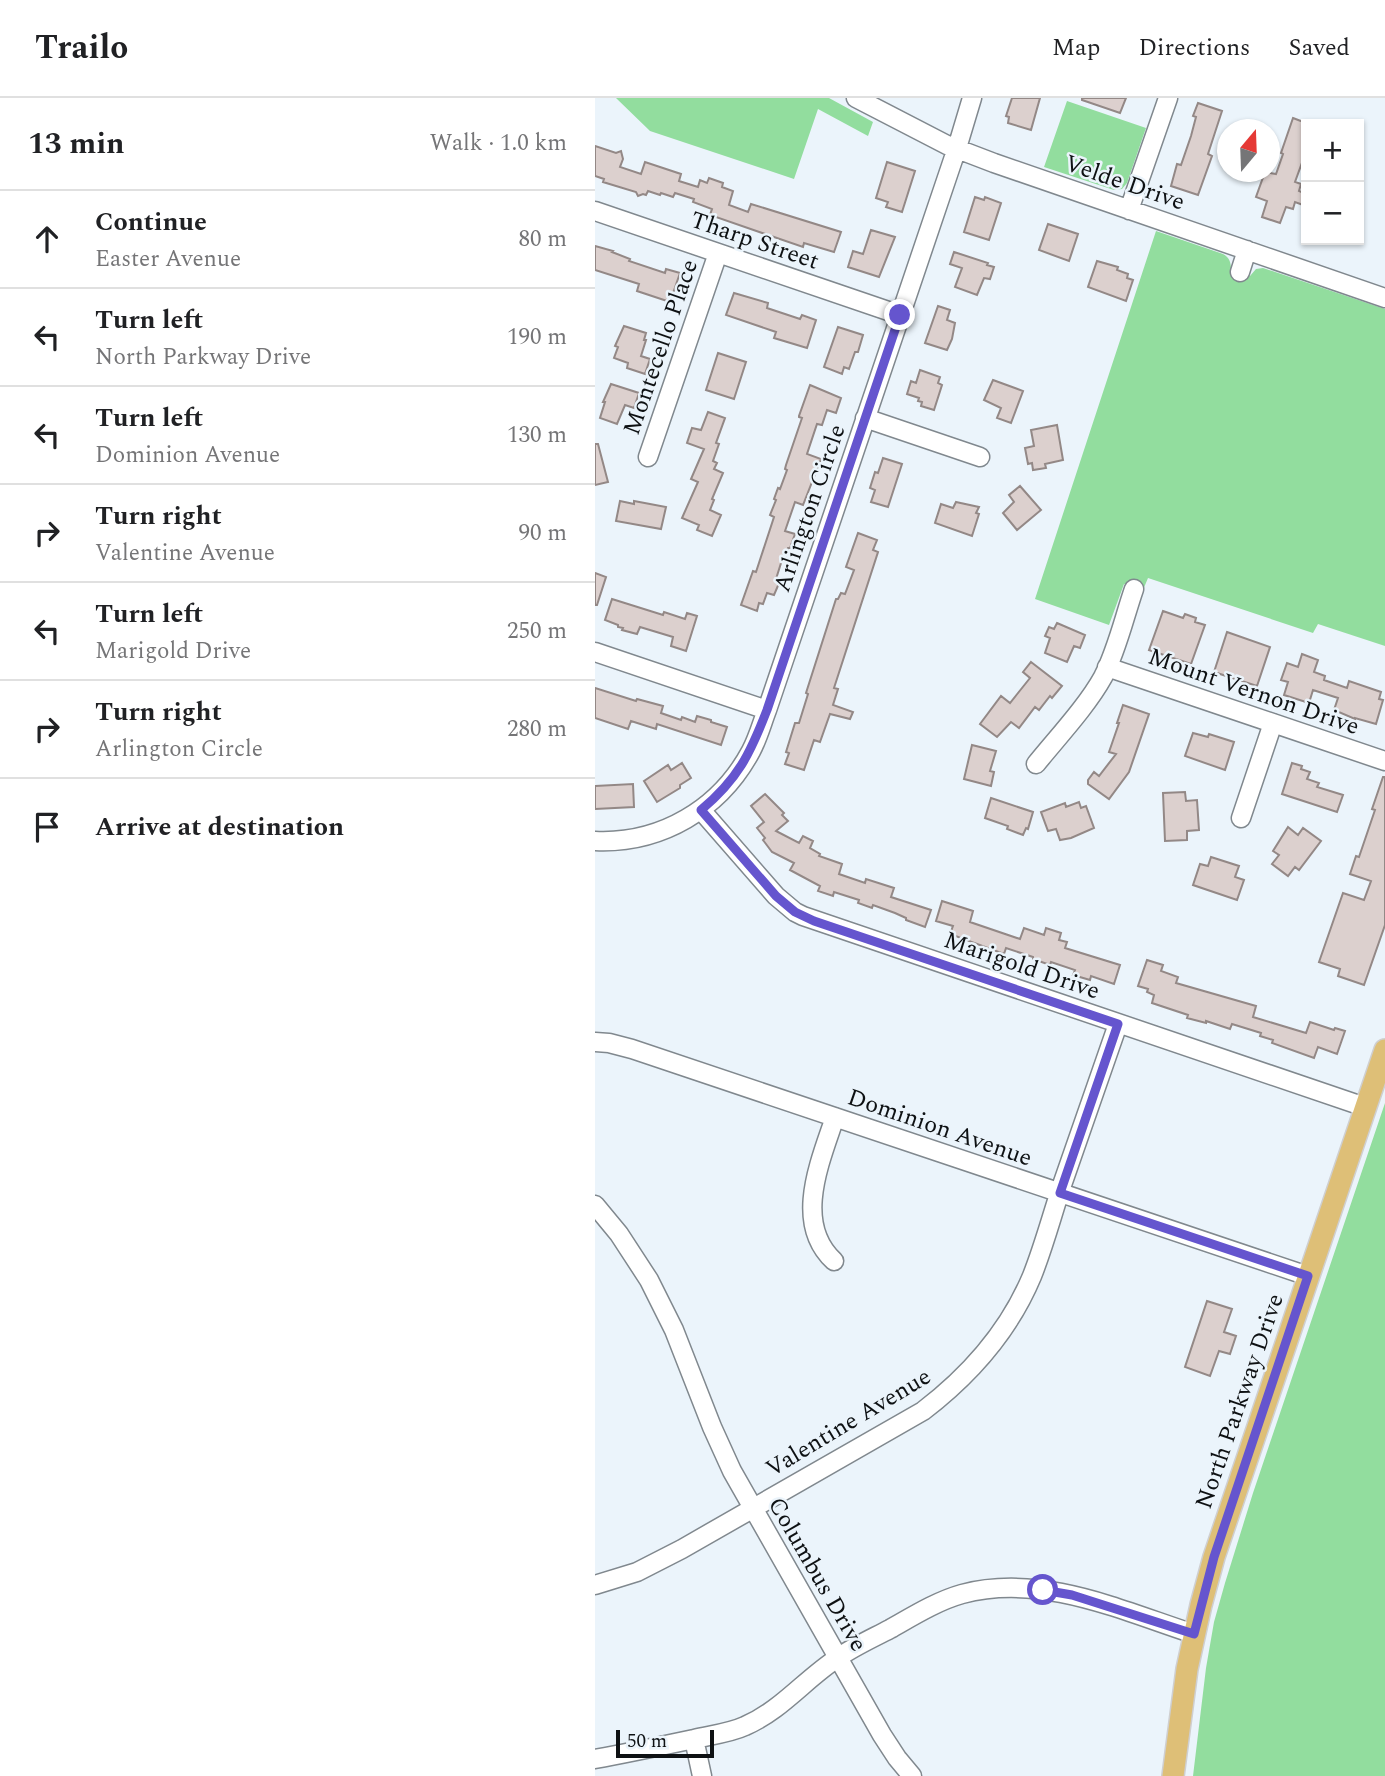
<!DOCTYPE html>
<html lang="en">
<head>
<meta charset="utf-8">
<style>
	:root { --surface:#fff; --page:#f2f2f2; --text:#202124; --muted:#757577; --line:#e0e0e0 }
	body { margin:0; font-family:Spectral,serif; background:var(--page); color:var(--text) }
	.controls { position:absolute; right:21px; top:21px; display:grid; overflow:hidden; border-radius:0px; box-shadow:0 2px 5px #0004 }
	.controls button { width:63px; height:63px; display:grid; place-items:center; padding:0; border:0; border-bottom:2px solid var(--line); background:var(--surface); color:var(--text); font:35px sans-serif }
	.compass { position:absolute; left:622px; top:21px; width:63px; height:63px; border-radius:50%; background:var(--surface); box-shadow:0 2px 5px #0004; rotate:19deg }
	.scale { position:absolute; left:21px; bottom:18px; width:98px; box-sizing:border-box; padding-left:7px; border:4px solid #0e1113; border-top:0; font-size:19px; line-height:24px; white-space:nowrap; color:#0e1113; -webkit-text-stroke:5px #ebf4fb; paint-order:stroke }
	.stop { position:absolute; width:21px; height:21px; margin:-16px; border:5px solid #6555ce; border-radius:50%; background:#fff }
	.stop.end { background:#6555ce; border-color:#fff; box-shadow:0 2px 7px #0008 }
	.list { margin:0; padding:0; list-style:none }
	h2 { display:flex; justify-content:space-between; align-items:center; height:91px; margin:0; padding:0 28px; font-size:30px }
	h2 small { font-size:23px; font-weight:400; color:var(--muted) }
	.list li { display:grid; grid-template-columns:46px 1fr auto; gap:21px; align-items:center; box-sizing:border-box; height:98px; padding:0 28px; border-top:2px solid var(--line) }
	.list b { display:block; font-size:26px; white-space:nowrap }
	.list p { margin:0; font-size:23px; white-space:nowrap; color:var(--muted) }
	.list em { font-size:23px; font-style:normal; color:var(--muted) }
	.icon { flex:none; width:38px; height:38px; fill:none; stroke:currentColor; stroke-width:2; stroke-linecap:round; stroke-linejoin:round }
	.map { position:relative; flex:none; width:790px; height:1678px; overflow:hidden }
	header { display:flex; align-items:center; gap:42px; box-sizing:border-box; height:98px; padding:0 35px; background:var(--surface); border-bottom:2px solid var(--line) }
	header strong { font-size:33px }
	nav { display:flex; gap:38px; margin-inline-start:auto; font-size:24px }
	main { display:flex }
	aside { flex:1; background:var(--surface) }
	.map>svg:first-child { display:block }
</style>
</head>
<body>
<header>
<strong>Trailo</strong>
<nav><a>Map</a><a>Directions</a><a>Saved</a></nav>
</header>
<main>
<aside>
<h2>13 min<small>Walk · 1.0 km</small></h2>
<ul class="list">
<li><svg class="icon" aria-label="ahead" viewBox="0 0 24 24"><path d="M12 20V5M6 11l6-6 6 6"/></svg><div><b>Continue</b><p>Easter Avenue</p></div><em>80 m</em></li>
<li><svg class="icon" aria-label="left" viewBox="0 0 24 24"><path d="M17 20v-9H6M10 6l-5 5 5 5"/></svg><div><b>Turn left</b><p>North Parkway Drive</p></div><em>190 m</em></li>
<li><svg class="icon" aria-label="left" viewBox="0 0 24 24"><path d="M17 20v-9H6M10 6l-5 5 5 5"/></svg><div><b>Turn left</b><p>Dominion Avenue</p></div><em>130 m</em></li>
<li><svg class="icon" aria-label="right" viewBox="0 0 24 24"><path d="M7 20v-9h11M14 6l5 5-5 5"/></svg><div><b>Turn right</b><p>Valentine Avenue</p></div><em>90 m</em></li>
<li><svg class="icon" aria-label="left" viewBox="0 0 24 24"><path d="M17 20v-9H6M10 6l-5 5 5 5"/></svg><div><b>Turn left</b><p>Marigold Drive</p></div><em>250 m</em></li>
<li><svg class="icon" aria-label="right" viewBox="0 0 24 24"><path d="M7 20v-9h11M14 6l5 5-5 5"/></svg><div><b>Turn right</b><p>Arlington Circle</p></div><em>280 m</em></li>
<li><svg class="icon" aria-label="arrive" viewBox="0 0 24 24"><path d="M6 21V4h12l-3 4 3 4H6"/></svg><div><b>Arrive at destination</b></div></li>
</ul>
</aside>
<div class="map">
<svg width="790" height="1678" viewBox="0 0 790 1678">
	<rect width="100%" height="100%" fill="#ebf4fb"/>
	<!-- green -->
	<path fill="#92dd9e" d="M 21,0 L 234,0 L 278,24 L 273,38 L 223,11 L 199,81 L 55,33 Z
		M 472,3 L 551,30 L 532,85 L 527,91 L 519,92 L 449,69 Z
		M 561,133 L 628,156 C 634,159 636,164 636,171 L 655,178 L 661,171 L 668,170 L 790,211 L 790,548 L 723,526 L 718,535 L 553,480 L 548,492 L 529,486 L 514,527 L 440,501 Z
		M 790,1005 L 790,1678 L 598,1678 L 611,1570 L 619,1524 L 630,1485 L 658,1395 Z"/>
	<!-- building -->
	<path fill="#dcd0ce" stroke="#938886" stroke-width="2" d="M 417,0 L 445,0 L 436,32 L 413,25 L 414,19 L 411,18 Z
		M 487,0 L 531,0 L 525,15 L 487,2 Z
		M 603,5 L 627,13 L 613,56 L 617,58 L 603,97 L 576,88 L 582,66 L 586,67 L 596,38 L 601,19 L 598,18 Z
		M 698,20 L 711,25 L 711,63 L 708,62 L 700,84 L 706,86 L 704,93 L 711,96 L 711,108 L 700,104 L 698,111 L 691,109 L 685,125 L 667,119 L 672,103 L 661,99 L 670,74 L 681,76 L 688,56 L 686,55 Z
		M 0,48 L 21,55 L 26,53 L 28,61 L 25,69 L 46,76 L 50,64 L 86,76 L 84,83 L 103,89 L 105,82 L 112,85 L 114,80 L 128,85 L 127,89 L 138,93 L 134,107 L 153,114 L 156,106 L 246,134 L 239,154 L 209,145 L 208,149 L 115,117 L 117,111 L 98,104 L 99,101 L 80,95 L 78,99 L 66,95 L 65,97 L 53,93 L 51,97 L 48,96 L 43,98 L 41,94 L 8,84 L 9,81 L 0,78 Z
		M 292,64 L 320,73 L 307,114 L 291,109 L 293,104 L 281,100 Z
		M 380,99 L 389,102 L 390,99 L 406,105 L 394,142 L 369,134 Z
		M 453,126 L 483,136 L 474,163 L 444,152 Z
		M 276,132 L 300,139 L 284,179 L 253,169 L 258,153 L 268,156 Z
		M 0,148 L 18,153 L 17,154 L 35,161 L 34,163 L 70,175 L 71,171 L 85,175 L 75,204 L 42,193 L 44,186 L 0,172 Z
		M 359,154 L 393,165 L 392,167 L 399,169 L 395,181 L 389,180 L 382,197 L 360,189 L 367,170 L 355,166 Z
		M 502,163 L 523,169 L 522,172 L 533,176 L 532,180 L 538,182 L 531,203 L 493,189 Z
		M 139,195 L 173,205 L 172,210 L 205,221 L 207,217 L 221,222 L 212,250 L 179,240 L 181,234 L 131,217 Z
		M 343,208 L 355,212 L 352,222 L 360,225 L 357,241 L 352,252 L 330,245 Z
		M 29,228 L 51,235 L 49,242 L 51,242 L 46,258 L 55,261 L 50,276 L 32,270 L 33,265 L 19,260 L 23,249 L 20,248 Z
		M 243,229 L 268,237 L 263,254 L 260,254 L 254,271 L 249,269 L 247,276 L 229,269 Z
		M 123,255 L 151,264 L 139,301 L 111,292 Z
		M 325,272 L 345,279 L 343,285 L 347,287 L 339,312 L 326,308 L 327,304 L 323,303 L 324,300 L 312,296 L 316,283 L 321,285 Z
		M 398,282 L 428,293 L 416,325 L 402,320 L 406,310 L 389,302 Z
		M 16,286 L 44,295 L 39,310 L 30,307 L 22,326 L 5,320 L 10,304 L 8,304 Z
		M 215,287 L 246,300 L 241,315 L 232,312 L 227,327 L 222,326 L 212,356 L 226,361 L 208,407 L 200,404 L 190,433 L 200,436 L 195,450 L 193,450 L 189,463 L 187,462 L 181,481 L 185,483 L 179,497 L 172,495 L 168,506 L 164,505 L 162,513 L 146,507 L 158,473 L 161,474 L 179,419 L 175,417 L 181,402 L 179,401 L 183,390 L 185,391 L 192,372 L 190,371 L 191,367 L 207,320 L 204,319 L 204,318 Z
		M 113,314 L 130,320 L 121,345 L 124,346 L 118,363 L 122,365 L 119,371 L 128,375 L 117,401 L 119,402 L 115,412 L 126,417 L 117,438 L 102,432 L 104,427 L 87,420 L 103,384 L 96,381 L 109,351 L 92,345 L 97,330 L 106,332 Z
		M 462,327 L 468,362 L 450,366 L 451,370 L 438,372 L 437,365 L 433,366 L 430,350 L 439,348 L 436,332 Z
		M 0,346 L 3,346 L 13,384 L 0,387 Z
		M 288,360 L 307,366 L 293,409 L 276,404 L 280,392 L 275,390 L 280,374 L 283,375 Z
		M 425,388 L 446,412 L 422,432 L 408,415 L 419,404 L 414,397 Z
		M 25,403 L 39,406 L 39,403 L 71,409 L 66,431 L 21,423 Z
		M 361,404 L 384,409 L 381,415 L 384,416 L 377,438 L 340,425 L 346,406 L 358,410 Z
		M 263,435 L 282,442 L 278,452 L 283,454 L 239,590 L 243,591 L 238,607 L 258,614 L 255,621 L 235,616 L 225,644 L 219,642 L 209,672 L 190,666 L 194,655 L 191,654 L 200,625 L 204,625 L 213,596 L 211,595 L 241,501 L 243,501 L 246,495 L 250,496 L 259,472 L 251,469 Z
		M 0,475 L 11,479 L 2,507 L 0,507 Z
		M 17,501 L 68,517 L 69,514 L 90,521 L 92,515 L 102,518 L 91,553 L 76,548 L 78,539 L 45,529 L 42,536 L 27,532 L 28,530 L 23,529 L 23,527 L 10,522 Z
		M 568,513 L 588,520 L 590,516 L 601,520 L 600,524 L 610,527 L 596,566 L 554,552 Z
		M 462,525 L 490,537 L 485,550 L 479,548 L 472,564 L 450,555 L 455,540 L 450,538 L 454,529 L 459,531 Z
		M 632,534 L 675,549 L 662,588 L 619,574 Z
		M 707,556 L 723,562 L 719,574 L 730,578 L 729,582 L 752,590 L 754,583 L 786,594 L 784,601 L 788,602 L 781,626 L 760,620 L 760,621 L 739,612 L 743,600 L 718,592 L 714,605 L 689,597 L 693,584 L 686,582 L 692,565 L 703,569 Z
		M 436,564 L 467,588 L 457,600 L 455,598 L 444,612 L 440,609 L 424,630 L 416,624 L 402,639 L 385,626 L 406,598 L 415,605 L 435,580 L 428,574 Z
		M 0,590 L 41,603 L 42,601 L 68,608 L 66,615 L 86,622 L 87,619 L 100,624 L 102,618 L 116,622 L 116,624 L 132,629 L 126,647 L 62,626 L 61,631 L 36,623 L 33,631 L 0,620 Z
		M 528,607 L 554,616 L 534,674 L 514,701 L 493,686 L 493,682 L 499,674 L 504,678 L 521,656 L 514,654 L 524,625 L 522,625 Z
		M 598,635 L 613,639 L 614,636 L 639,644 L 630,672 L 590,658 Z
		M 377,647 L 401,653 L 395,673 L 399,674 L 396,688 L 369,681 Z
		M 87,665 L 96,680 L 85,687 L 85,690 L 62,704 L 49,683 L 73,667 L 76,672 Z
		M 697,665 L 707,668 L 706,671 L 715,674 L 712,681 L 724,685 L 722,689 L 748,697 L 742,714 L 687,696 Z
		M 788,679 L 790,679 L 790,827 L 769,887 L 743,878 L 745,871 L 724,864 L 748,795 L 769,802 L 776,783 L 755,776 L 761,758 L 764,759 L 780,712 L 777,711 Z
		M 38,686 L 39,709 L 0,711 L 0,688 Z
		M 590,694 L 591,703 L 602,702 L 604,732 L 592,733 L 592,742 L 570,743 L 568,695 Z
		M 170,696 L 189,715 L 187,717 L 193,723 L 181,733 L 204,745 L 208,738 L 218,743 L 215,750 L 225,756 L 224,758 L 247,766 L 244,776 L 270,785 L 271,781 L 299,790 L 296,799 L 336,812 L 330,829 L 311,822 L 311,820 L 300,815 L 278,807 L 277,810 L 263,805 L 264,802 L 239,794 L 238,798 L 223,793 L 225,788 L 195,772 L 199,765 L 177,754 L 168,742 L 170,740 L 162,730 L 169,724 L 156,708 Z
		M 396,700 L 438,714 L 433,731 L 431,730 L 428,737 L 412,731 L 413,728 L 390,720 Z
		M 484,704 L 486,710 L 491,708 L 499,730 L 476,740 L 465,742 L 461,731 L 453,733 L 446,714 L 470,705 L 471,709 Z
		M 693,729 L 703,737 L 708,730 L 726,743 L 704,772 L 700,769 L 693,778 L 677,766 L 684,757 L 678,753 Z
		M 616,759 L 644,768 L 640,779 L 649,782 L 642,802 L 598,787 L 605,766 L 613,768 Z
		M 347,803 L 378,813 L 375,824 L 425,841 L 429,830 L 449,837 L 451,830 L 466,835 L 464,842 L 472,844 L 470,850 L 525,867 L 519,886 L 496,878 L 495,882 L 478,877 L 480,872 L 456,864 L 455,867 L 438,861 L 438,859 L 411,850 L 409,856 L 355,836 L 358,828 L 341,823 Z
		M 552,862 L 568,867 L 566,873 L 583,879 L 581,885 L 661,908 L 658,919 L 711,935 L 715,924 L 739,932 L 740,930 L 750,933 L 742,956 L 723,949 L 719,960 L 677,945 L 678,942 L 665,938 L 666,935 L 637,926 L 635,931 L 611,923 L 611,925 L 592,920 L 593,917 L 557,905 L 559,897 L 552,894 L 553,891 L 543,888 Z
		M 612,1203 L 637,1211 L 629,1234 L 641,1238 L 635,1256 L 624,1253 L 615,1278 L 590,1269 Z"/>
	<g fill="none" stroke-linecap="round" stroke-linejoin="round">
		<defs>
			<path id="minor" d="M 261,0 L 352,47 L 399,65 L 790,200
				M 534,112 L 573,0
				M 0,113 L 305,217
				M 645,174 L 652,152
				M 270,320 L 385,359
				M 53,359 L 123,155
				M 0,554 L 172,612
				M 512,569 L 790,663
				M 441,666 C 462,640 492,608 508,579 C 522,552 529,520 539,491
				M 106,712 L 181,798 L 200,814 L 208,818 L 770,1009
				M 646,720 L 678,625
				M 0,743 C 66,746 125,711 156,653 C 163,640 167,625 172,612 L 362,50 L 377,0
				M 0,944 L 14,945 L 37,951 L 713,1178
				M 0,1107 L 24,1136 L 54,1182 L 79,1232 L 117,1329 L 137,1373 L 287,1637 L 302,1660 L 317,1678
				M 239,1163 C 198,1125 225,1064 240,1019
				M 0,1487 L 42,1474 L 87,1451 L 328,1313 C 375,1277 414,1233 437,1178 C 449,1148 457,1117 467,1087 C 486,1033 505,979 523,926
				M 99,1641 L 107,1678
				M 0,1661 C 33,1655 66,1648 99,1641 C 116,1637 135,1635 150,1628 C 187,1612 211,1580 244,1559 C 260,1548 278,1540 295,1531 C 318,1518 342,1503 367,1496 C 446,1475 525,1512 599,1536"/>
			<path id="major" d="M 578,1678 L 592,1571 L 606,1507 L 619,1459 L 790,952"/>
		</defs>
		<!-- minor casing -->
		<use href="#minor" stroke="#80888e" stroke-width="21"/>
		<!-- major casing -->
		<use href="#major" stroke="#cfcfd0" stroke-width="24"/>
		<!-- minor -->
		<use href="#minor" stroke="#fff" stroke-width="18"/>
		<!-- major -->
		<use href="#major" stroke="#debf77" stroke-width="21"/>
	</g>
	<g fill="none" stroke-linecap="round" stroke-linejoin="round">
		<!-- route -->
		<path stroke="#6555ce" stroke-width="9" d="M 305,217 L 172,612 C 155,656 143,681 106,712 L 181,798 L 200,814 L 219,823 L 523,926 L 465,1095 L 713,1178 L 619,1459 L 599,1536 L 477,1497 L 448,1492"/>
	</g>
	<g text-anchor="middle" stroke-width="5" stroke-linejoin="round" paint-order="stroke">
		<!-- street labels -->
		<g font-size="24" fill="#0e1113" stroke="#ebf4fb">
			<text transform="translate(530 84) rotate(19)" y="8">Velde Drive</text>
			<text transform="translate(160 142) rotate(19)" y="8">Tharp Street</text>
			<text transform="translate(65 249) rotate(-71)" y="8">Montecello Place</text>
			<text transform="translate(214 410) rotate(-71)" y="8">Arlington Circle</text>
			<text transform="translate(659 593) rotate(19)" y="8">Mount Vernon Drive</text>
			<text transform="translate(427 867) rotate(19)" y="8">Marigold Drive</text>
			<text transform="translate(345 1029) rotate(19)" y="8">Dominion Avenue</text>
			<text transform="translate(644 1303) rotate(-71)" y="8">North Parkway Drive</text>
			<text transform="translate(253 1324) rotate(-31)" y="8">Valentine Avenue</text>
			<text transform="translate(223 1476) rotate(60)" y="8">Columbus Drive</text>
		</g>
	</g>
</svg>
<div class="controls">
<button>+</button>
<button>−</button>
</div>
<svg class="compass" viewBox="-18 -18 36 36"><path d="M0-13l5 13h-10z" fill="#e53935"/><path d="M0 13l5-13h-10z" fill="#757577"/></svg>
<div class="scale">50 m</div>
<div class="stop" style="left:448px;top:1492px"></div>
<div class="stop end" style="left:305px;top:217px"></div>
</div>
</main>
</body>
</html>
